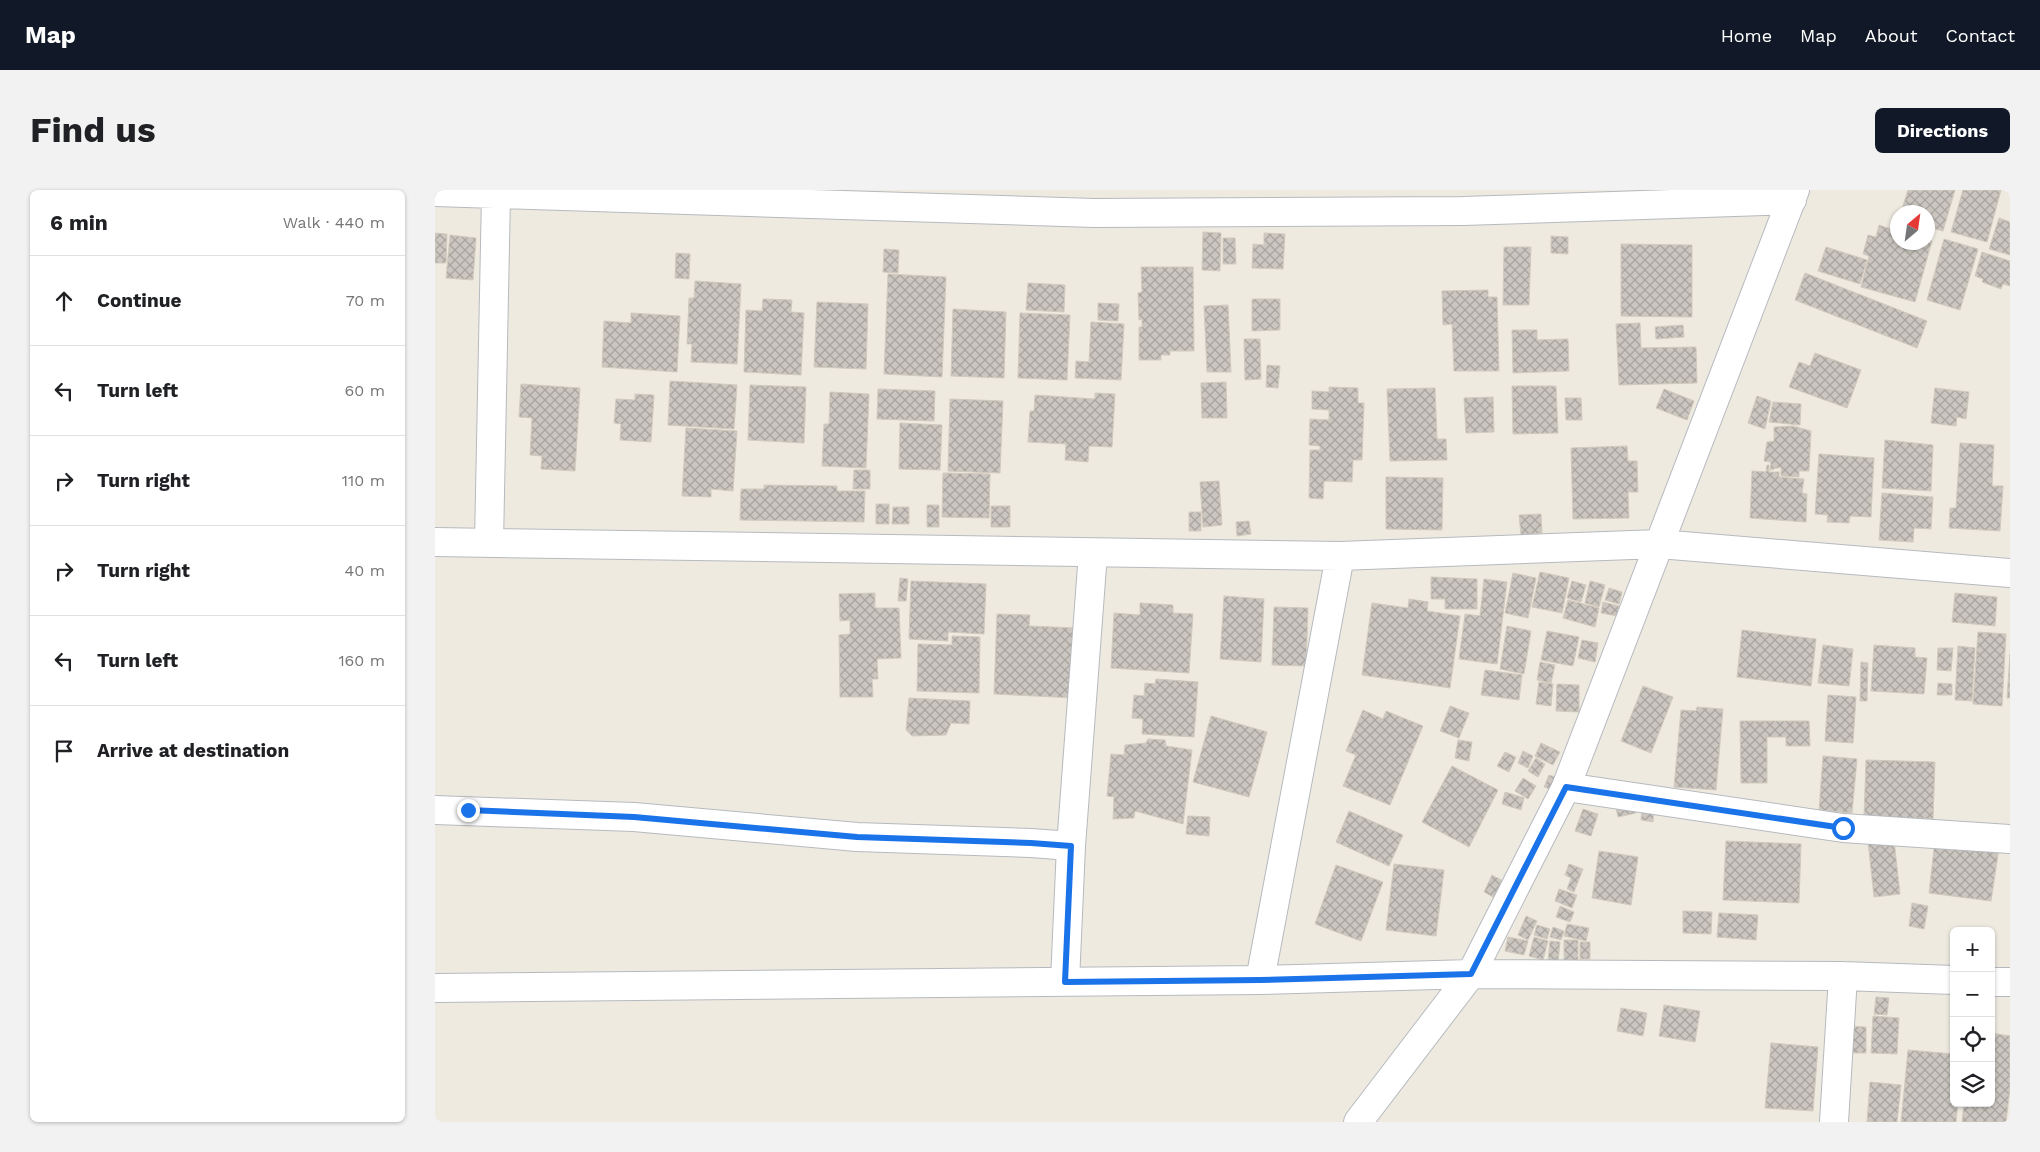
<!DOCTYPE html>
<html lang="en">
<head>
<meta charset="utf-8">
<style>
	:root { --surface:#fff; --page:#f2f2f2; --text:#202124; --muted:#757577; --line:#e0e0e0; --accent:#111827 }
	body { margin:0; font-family:"Work Sans",sans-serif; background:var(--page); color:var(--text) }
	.controls { position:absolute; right:15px; bottom:15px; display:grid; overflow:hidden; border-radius:8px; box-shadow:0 1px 4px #0004 }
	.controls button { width:45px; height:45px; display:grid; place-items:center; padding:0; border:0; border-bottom:1px solid var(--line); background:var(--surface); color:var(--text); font:25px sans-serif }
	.compass { position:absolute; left:1455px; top:15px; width:45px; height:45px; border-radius:50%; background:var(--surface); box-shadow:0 1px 4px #0004; rotate:29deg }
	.stop { position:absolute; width:15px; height:15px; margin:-11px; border:4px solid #1a73e8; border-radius:50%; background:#fff }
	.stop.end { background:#1a73e8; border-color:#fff; box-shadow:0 1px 5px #0008 }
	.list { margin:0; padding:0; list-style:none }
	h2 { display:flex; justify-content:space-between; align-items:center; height:65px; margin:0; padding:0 20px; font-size:21px }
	h2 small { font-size:16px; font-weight:400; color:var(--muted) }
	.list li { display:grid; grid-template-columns:32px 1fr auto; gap:15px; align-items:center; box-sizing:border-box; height:90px; padding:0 20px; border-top:1px solid var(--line) }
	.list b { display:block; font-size:19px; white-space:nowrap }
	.list em { font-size:16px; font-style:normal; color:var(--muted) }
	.icon { flex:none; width:28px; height:28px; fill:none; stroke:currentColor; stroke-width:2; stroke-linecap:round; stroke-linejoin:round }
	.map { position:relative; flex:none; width:1575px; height:932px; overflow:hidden; border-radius:8px }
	header { display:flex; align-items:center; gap:30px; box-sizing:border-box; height:70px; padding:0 25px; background:var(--accent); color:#fff }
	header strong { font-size:24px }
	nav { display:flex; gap:28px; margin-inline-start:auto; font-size:18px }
	.intro { display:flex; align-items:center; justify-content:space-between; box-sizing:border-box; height:120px; padding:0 30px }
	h1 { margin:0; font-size:35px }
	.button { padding:12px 22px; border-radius:8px; background:var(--accent); color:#fff; font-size:18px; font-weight:700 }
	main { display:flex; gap:30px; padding:0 30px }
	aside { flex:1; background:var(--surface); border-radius:8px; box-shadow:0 1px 4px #0004 }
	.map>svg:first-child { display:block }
</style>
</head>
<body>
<header>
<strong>Map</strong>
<nav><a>Home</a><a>Map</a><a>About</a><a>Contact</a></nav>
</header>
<div class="intro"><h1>Find us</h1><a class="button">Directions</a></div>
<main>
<aside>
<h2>6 min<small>Walk · 440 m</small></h2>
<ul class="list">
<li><svg class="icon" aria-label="ahead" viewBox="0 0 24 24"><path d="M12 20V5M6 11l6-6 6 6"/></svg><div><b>Continue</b></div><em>70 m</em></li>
<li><svg class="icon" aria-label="left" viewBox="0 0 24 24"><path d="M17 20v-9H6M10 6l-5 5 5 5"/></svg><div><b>Turn left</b></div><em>60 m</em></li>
<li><svg class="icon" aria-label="right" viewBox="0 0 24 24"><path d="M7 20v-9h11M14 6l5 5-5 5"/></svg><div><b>Turn right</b></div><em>110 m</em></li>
<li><svg class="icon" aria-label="right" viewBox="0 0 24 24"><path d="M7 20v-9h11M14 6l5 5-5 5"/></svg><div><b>Turn right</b></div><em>40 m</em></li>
<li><svg class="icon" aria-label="left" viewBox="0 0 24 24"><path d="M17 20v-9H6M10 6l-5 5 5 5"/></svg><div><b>Turn left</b></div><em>160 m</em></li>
<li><svg class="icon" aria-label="arrive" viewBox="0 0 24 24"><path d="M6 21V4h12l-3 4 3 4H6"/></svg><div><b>Arrive at destination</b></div></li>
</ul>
</aside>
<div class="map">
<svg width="1575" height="932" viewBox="0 0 1575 932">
	<defs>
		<pattern id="building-cross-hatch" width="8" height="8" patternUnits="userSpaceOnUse" patternTransform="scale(1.25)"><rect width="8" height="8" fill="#cbc6bf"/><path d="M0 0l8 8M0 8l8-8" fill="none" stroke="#a8a49f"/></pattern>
	</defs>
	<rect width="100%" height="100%" fill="#eeeae0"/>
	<!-- building -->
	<path fill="url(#building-cross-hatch)" stroke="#d3cabe" d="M 1473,0 L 1520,0 L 1508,41 L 1492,37 L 1492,22 L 1466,22 Z
		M 1528,0 L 1566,0 L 1552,52 L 1516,42 Z
		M 1564,28 L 1575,32 L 1575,65 L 1554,59 Z
		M 1444,35 L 1462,41 L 1462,52 L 1492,52 L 1492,49 L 1497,51 L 1480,112 L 1426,97 L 1434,66 L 1428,64 L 1433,45 L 1441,47 Z
		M 768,42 L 786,43 L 785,81 L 767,80 Z
		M 0,43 L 12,44 L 11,73 L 0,73 Z
		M 829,43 L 850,44 L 848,79 L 817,78 L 818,54 L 829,55 Z
		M 15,45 L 41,48 L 38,90 L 11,88 Z
		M 1116,46 L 1133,47 L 1133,64 L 1116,63 Z
		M 788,48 L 800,48 L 801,74 L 788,74 Z
		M 1509,49 L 1543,59 L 1525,120 L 1492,110 Z
		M 1186,54 L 1257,55 L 1257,127 L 1186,126 Z
		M 1069,57 L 1096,57 L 1094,115 L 1068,115 Z
		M 1391,57 L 1432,70 L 1425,94 L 1383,81 Z
		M 449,59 L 464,60 L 463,83 L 448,82 Z
		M 1547,62 L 1575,71 L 1575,96 L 1568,94 L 1566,99 L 1547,92 L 1548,89 L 1540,86 Z
		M 241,63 L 255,64 L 254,89 L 240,88 Z
		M 706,77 L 758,77 L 759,161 L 735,161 L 735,165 L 726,165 L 726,170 L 704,170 L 704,137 L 707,137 L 707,129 L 704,130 L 703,103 L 707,102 Z
		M 1370,83 L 1492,131 L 1482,158 L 1360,110 Z
		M 453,84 L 511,87 L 507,187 L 449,184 Z
		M 260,91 L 306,94 L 302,174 L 256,172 L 257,154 L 252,154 L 254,108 L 259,108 Z
		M 593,93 L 630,95 L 629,122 L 591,120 Z
		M 1053,100 L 1053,107 L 1062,107 L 1064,181 L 1019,181 L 1017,134 L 1008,135 L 1007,101 Z
		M 328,109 L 357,110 L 356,122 L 369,123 L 366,185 L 309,182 L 311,120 L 327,121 Z
		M 817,109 L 845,109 L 845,140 L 817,141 Z
		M 382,112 L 433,114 L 431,179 L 379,177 Z
		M 663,113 L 684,114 L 683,131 L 663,130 Z
		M 793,115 L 796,182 L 772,182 L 769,116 Z
		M 518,119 L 571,122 L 569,188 L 516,186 Z
		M 196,123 L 245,126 L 242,182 L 167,177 L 169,131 L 196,133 Z
		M 585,123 L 635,125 L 632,190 L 583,188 Z
		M 656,132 L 689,134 L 686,190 L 640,188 L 641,171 L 654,172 Z
		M 1205,133 L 1206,158 L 1261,157 L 1262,193 L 1184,195 L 1181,134 Z
		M 1248,135 L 1249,147 L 1221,149 L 1220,137 Z
		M 1077,140 L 1102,140 L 1102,150 L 1133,149 L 1134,181 L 1078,183 Z
		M 809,149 L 825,149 L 826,189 L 810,190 Z
		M 1380,163 L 1426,180 L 1412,218 L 1354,197 L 1364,172 L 1375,176 Z
		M 832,175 L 845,176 L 843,198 L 831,197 Z
		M 235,191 L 302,195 L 299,239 L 233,235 Z
		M 791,192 L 792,228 L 767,228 L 766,193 Z
		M 86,194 L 145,198 L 140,281 L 106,279 L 107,266 L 95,265 L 97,228 L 84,227 Z
		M 315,195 L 371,197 L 369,253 L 313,250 Z
		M 1077,196 L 1121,196 L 1123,243 L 1078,244 Z
		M 894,197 L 923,198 L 923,213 L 929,213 L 927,270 L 918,270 L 917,292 L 889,291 L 888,309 L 874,308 L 875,260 L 885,260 L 885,256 L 874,255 L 875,229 L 894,230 L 894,220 L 877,219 L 877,201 L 894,202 Z
		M 1000,198 L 1002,249 L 1011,249 L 1012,270 L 955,271 L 952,199 Z
		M 1500,198 L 1534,202 L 1531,229 L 1522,227 L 1521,236 L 1496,233 Z
		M 443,199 L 500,201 L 499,231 L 442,229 Z
		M 1229,199 L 1259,211 L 1252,230 L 1221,218 Z
		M 395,202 L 434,204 L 431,278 L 387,276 L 389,234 L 394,234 Z
		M 660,203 L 680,204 L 677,257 L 654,256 L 653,272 L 630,270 L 631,254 L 593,252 L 595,221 L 599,221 L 600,205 L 660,209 Z
		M 200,204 L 219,205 L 216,252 L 185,250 L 186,234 L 179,233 L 181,209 L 200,210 Z
		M 1322,206 L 1336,211 L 1330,239 L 1313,233 Z
		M 1058,207 L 1059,242 L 1031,243 L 1029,208 Z
		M 1130,208 L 1146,208 L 1147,230 L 1131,230 Z
		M 515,209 L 568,211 L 565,283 L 513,281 Z
		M 1338,212 L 1366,214 L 1365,235 L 1334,232 Z
		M 465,233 L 507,235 L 505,280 L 464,279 Z
		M 1358,236 L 1376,241 L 1374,281 L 1364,281 L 1364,287 L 1346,286 L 1346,277 L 1335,280 L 1336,272 L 1329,271 L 1332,252 L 1339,251 L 1339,237 Z
		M 251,238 L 302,241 L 298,301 L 276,299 L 276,307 L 247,306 Z
		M 1450,250 L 1498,255 L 1496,301 L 1447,298 Z
		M 1525,253 L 1559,255 L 1557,296 L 1568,296 L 1565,341 L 1514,338 L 1515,318 L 1521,318 Z
		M 1192,256 L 1193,271 L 1202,271 L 1203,302 L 1193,302 L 1194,328 L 1138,329 L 1136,258 Z
		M 1384,264 L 1439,268 L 1436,327 L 1415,326 L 1414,333 L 1392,332 L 1393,325 L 1380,324 Z
		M 1332,275 L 1334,275 L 1334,282 L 1344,282 L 1344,287 L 1369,289 L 1367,303 L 1372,304 L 1371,332 L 1315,328 L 1317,281 L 1331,282 Z
		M 419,280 L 435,280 L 435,299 L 418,299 Z
		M 508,283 L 555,284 L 554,328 L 507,327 Z
		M 951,287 L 1008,288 L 1007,340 L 951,339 Z
		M 784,291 L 787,335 L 768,337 L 765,292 Z
		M 329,295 L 402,296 L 402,301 L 430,301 L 429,332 L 305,330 L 306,299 L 329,299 Z
		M 1447,303 L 1498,307 L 1496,339 L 1479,338 L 1478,352 L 1444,350 Z
		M 441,314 L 454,314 L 454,334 L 441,334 Z
		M 492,315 L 504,315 L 504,337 L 492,337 Z
		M 556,316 L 575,316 L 575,337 L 556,337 Z
		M 458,317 L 474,317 L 474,334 L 457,334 Z
		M 754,322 L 766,322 L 766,341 L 754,341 Z
		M 1106,324 L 1107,343 L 1086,345 L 1084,325 Z
		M 814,331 L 816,344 L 802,346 L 801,332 Z
		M 1105,382 L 1134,388 L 1127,423 L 1097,417 Z
		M 1078,383 L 1101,388 L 1093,428 L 1070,423 Z
		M 996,387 L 1042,389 L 1042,419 L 1010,419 L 1010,409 L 996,409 Z
		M 465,388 L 473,389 L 471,411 L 463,411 Z
		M 1049,389 L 1072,392 L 1062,474 L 1024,469 L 1030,424 L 1045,426 Z
		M 476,391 L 551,394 L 549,444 L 513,442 L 513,451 L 474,449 Z
		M 1137,391 L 1151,395 L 1146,412 L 1132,408 Z
		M 1155,391 L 1170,395 L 1164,417 L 1150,413 Z
		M 1174,398 L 1187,402 L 1184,414 L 1170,410 Z
		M 440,403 L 440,418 L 464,418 L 466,468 L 442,469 L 443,489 L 437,489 L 438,507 L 405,507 L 404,445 L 415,444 L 415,430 L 405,431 L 404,404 Z
		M 1520,403 L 1562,407 L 1560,436 L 1517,432 Z
		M 789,406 L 829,409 L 826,472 L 785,469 Z
		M 974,409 L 993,412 L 992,421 L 1025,426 L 1015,498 L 927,485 L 937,413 L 973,418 Z
		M 1133,410 L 1164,418 L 1160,437 L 1128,428 Z
		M 1168,412 L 1184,416 L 1182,426 L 1166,423 Z
		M 705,413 L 738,415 L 738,423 L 758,424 L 754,483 L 676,478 L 679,423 L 705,425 Z
		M 839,417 L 873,418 L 871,476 L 837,475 Z
		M 562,424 L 595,425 L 594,436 L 641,438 L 639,508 L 559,504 Z
		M 1072,436 L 1096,441 L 1089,484 L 1065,479 Z
		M 1307,440 L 1381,449 L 1376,496 L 1302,487 Z
		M 1112,441 L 1144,447 L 1138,476 L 1106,470 Z
		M 1543,442 L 1571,444 L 1567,516 L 1538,514 Z
		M 517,446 L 545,447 L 544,503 L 482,501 L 483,454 L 517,455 Z
		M 1147,450 L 1163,453 L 1160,472 L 1143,468 Z
		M 1388,455 L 1418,459 L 1414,496 L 1383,493 Z
		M 1439,455 L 1480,458 L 1480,467 L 1492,468 L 1489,504 L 1436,501 Z
		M 1523,456 L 1540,458 L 1537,511 L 1520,510 Z
		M 1503,458 L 1518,458 L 1516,481 L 1502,480 Z
		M 1575,464 L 1575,508 L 1572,508 Z
		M 1105,472 L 1120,475 L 1116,493 L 1102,490 Z
		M 1426,472 L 1433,473 L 1432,511 L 1425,511 Z
		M 1050,480 L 1087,485 L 1084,510 L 1046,505 Z
		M 721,489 L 763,492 L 759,547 L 707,544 L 708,529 L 697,528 L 699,505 L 709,506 L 710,493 L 720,494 Z
		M 1104,492 L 1118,494 L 1116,516 L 1101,514 Z
		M 1503,493 L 1517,494 L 1517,505 L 1502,505 Z
		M 1122,494 L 1144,495 L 1144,522 L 1121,521 Z
		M 1208,496 L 1238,507 L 1216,563 L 1186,551 Z
		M 1393,505 L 1421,507 L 1418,553 L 1390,551 Z
		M 474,508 L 535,511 L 534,534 L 516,533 L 511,545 L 477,546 L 471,540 Z
		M 1015,516 L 1034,523 L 1024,548 L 1005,541 Z
		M 1262,517 L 1288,519 L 1281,600 L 1239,597 L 1246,520 L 1261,521 Z
		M 928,520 L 948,529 L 951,521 L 988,536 L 955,615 L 908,596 L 921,565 L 911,561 Z
		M 776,526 L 832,542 L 814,607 L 758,592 Z
		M 1305,531 L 1374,531 L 1375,556 L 1351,556 L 1351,547 L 1332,547 L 1332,593 L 1306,593 Z
		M 713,549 L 730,550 L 731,556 L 757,560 L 748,634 L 700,621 L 699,628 L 678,629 L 679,607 L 672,606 L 676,564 L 689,565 L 690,555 L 711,553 Z
		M 1023,550 L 1037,552 L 1034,571 L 1020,568 Z
		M 1106,553 L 1125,562 L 1118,575 L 1100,566 Z
		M 1088,561 L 1098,566 L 1093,578 L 1083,573 Z
		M 1070,562 L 1081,567 L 1074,582 L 1062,576 Z
		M 1388,566 L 1422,569 L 1417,623 L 1384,620 Z
		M 1101,568 L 1110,574 L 1103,587 L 1093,581 Z
		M 1431,570 L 1500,572 L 1498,629 L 1429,626 Z
		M 1017,576 L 1063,600 L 1034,657 L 987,632 Z
		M 1114,585 L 1123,588 L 1118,600 L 1109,597 Z
		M 1088,588 L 1101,596 L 1093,609 L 1080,601 Z
		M 1070,602 L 1089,608 L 1086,620 L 1067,614 Z
		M 1199,614 L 1201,623 L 1183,627 L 1181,618 Z
		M 1207,617 L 1219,618 L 1218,632 L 1206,630 Z
		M 1148,619 L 1163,624 L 1156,646 L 1140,641 Z
		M 914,621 L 968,645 L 954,676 L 901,652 Z
		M 753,626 L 775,627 L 774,646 L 751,644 Z
		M 1459,650 L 1465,704 L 1439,707 L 1433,652 Z
		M 1500,650 L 1564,658 L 1556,711 L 1494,703 Z
		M 1291,651 L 1366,654 L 1364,713 L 1288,710 Z
		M 1164,661 L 1203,667 L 1196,715 L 1157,708 Z
		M 959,674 L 1009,680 L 1001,746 L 951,740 Z
		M 1134,674 L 1148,679 L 1139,702 L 1132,699 L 1136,688 L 1130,685 Z
		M 901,675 L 948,692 L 926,751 L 880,734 Z
		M 1057,685 L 1068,691 L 1060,708 L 1049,702 Z
		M 1124,699 L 1142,705 L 1137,718 L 1120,711 Z
		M 1477,713 L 1493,716 L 1489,739 L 1474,736 Z
		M 1125,716 L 1139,722 L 1135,732 L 1121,727 Z
		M 1248,721 L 1277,722 L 1276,744 L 1248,743 Z
		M 1284,723 L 1323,725 L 1321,750 L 1282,747 Z
		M 1091,726 L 1102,731 L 1093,750 L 1083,745 Z
		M 1132,734 L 1154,738 L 1151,751 L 1129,746 Z
		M 1102,735 L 1115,739 L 1112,749 L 1099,745 Z
		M 1118,737 L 1129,741 L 1126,750 L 1115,747 Z
		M 1073,747 L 1093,751 L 1089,765 L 1070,761 Z
		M 1099,747 L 1113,751 L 1108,770 L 1094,766 Z
		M 1129,750 L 1143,750 L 1143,773 L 1129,773 Z
		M 1115,751 L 1125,752 L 1123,773 L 1113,771 Z
		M 1145,752 L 1155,752 L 1155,769 L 1145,769 Z
		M 1441,807 L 1454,808 L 1452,825 L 1439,824 Z
		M 1229,815 L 1265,821 L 1260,852 L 1224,846 Z
		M 1186,818 L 1212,823 L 1208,846 L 1182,841 Z
		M 1438,826 L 1464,828 L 1462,864 L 1436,863 Z
		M 1414,836 L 1431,837 L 1431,863 L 1413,863 Z
		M 1556,843 L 1575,846 L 1575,898 L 1571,932 L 1527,932 L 1529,913 L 1556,913 Z
		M 1336,853 L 1383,857 L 1378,921 L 1330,918 Z
		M 1473,860 L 1519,864 L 1519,913 L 1523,913 L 1521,932 L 1466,932 Z
		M 1435,892 L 1466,895 L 1462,932 L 1432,932 Z"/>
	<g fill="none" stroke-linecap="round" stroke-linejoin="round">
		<defs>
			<path id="street" d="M 0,2 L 659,23 L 1028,21 L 1357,10
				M 0,352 L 905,366 L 1224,354 L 1575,383
				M 54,353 L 61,5
				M 1131,597 L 1408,638 L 1575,649
				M 0,620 L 199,627 L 422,647 L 596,653 L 636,656
				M 825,790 L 905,366
				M 630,791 L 636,656 L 658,363
				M 1556,792 L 1575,792
				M 0,798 L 825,790 L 1036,784 L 1408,786 L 1519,790
				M 923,932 L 1036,784 L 1131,597 L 1360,0
				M 1399,932 L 1408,786"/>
		</defs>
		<!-- street casing -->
		<use href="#street" stroke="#b6babf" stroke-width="30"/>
		<!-- street -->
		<use href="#street" stroke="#fff" stroke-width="28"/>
	</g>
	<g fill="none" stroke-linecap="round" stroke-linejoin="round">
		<!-- route -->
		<path stroke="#1a73e8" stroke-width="6" d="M 33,620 L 199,627 L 422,647 L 596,653 L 636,656 L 630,792 L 825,790 L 1036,784 L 1131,597 L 1408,638"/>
	</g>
</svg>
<div class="controls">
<button>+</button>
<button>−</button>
<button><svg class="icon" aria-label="locate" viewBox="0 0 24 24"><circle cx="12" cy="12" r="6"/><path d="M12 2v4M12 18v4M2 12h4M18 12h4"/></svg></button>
<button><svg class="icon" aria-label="layers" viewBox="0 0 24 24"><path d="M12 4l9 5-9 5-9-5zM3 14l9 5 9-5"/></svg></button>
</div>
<svg class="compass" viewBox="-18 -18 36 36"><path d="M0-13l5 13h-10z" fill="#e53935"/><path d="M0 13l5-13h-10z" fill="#757577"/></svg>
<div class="stop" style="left:1408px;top:638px"></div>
<div class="stop end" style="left:33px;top:620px"></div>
</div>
</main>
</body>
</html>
